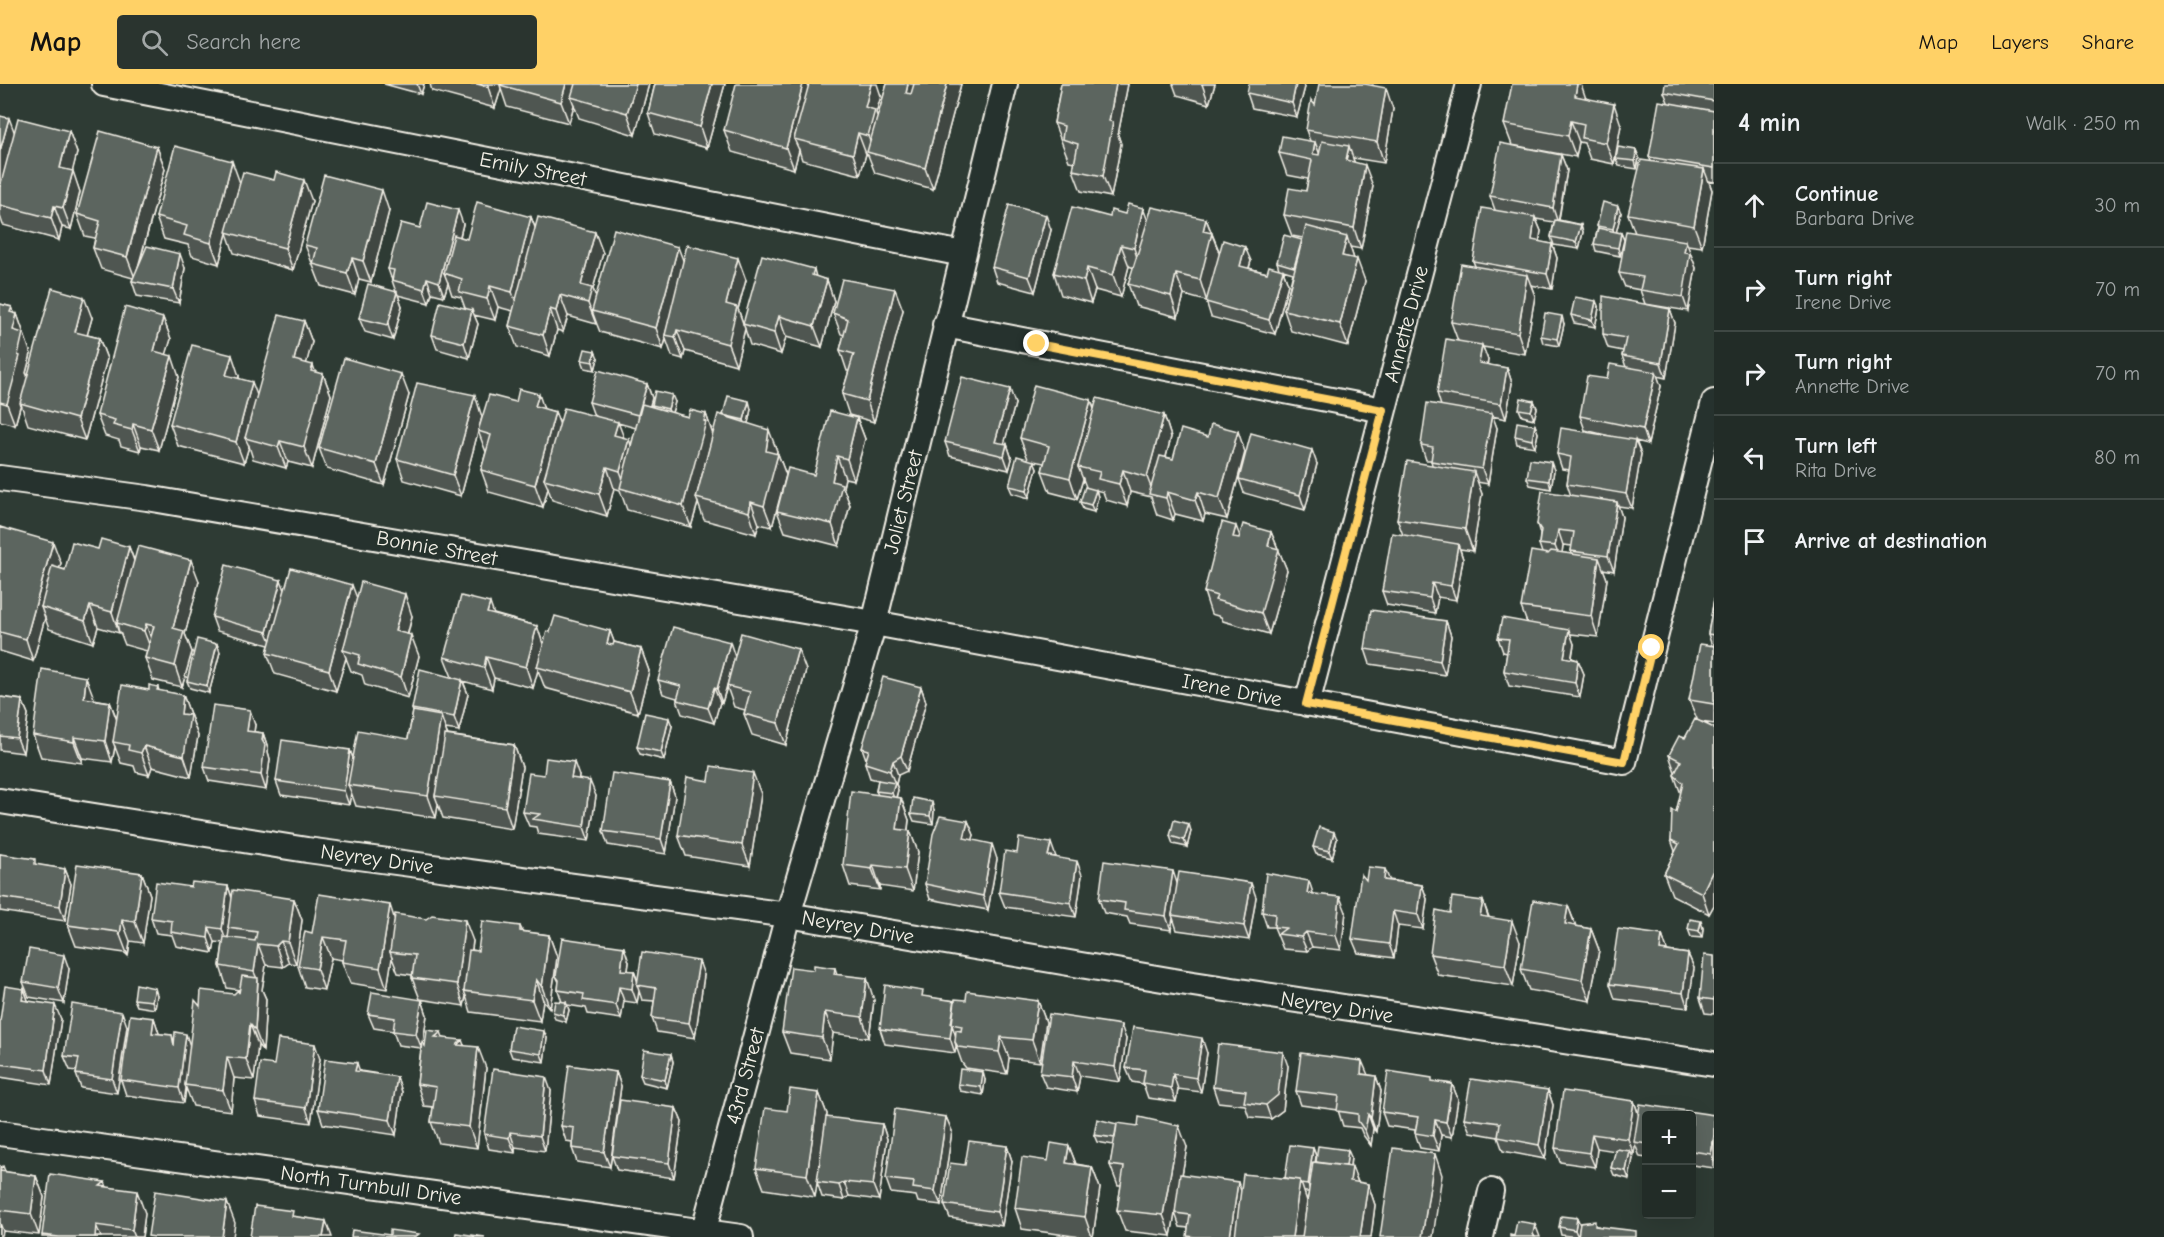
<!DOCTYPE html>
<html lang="en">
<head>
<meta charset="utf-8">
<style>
	:root { --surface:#222c27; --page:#2a342f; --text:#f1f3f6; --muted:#a2a7a7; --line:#3f4844; --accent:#ffd166 }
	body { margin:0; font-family:"Comic Neue",sans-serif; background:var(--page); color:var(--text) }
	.controls { position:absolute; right:18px; bottom:18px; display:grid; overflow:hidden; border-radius:6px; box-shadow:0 6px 24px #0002 }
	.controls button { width:54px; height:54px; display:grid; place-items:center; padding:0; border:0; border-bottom:2px solid var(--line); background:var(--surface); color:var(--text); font:30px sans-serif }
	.stop { position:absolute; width:18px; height:18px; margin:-14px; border:4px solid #ffd166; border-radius:50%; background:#fff }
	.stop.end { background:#ffd166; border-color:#fff; box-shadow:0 2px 6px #0008 }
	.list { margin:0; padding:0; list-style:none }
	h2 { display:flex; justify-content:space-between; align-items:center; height:78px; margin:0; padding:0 24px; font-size:26px }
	h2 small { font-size:20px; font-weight:400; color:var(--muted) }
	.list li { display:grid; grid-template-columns:39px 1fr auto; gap:18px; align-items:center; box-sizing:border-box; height:84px; padding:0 24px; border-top:2px solid var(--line) }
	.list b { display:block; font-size:22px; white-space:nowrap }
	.list p { margin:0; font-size:20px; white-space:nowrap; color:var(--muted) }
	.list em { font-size:20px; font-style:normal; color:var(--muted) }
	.icon { flex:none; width:33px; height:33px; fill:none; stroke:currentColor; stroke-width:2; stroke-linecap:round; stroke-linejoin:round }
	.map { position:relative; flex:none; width:1714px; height:1153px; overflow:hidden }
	header { display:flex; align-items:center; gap:36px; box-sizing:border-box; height:84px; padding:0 30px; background:var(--accent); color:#111 }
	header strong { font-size:28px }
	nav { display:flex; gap:33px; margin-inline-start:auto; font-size:21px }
	.search { width:420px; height:54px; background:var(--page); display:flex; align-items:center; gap:15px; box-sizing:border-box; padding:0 21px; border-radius:6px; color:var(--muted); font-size:22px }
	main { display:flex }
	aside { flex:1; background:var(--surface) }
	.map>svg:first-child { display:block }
</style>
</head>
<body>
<header>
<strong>Map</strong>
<div class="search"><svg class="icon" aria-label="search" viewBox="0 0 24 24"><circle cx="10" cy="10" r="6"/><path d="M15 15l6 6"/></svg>Search here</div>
<nav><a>Map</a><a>Layers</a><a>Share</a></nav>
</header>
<main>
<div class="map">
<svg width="1714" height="1153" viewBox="0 0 1714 1153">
	<rect width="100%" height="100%" fill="#2e3b34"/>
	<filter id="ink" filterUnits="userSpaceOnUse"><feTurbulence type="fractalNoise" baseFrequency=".0167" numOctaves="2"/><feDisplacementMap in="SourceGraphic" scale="12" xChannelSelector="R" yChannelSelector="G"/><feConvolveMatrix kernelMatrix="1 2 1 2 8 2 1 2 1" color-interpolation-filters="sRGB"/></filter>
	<g filter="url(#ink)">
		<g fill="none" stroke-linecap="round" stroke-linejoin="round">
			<defs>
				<path id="minor" d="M 104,0 L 963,170
					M 945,241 L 1383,326
					M 0,394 L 147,414 L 874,539 L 1624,678 L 1714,318
					M 1307,620 L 1469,0
					M 0,717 L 307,766 L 788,831 L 1180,898 L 1714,980
					M 0,1049 L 741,1153
					M 702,1153 L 788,831 L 874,539 L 1005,0
					M 1481,1153 L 1491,1107"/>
			</defs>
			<!-- minor casing -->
			<use href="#minor" stroke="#f4f1e8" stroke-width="28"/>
			<!-- minor -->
			<use href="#minor" stroke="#26332d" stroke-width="24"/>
		</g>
		<!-- wall -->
		<path fill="#4f5751" stroke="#f4f1e8" stroke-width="1.5" fill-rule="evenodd" d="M 384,0 L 424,0 L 421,10 Z
			M 430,0 L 649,0 L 635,51 L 579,34 L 574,21 L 569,39 L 507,23 L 501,5 L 495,24 L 432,7 Z
			M 655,0 L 725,0 L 707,64 L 655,50 L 648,29 Z
			M 887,0 L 961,0 L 933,105 L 875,89 L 868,71 L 866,70 L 860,91 L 802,76 L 799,66 L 794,85 L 732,68 L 724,46 L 881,12 L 876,29 L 878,32 Z
			M 1061,0 L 1128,0 L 1118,51 L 1121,60 L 1111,113 L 1081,107 L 1073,86 L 1075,78 L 1069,77 L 1054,39 Z
			M 1173,0 L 1215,0 L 1209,20 L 1177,11 Z
			M 1714,0 L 1714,98 L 1709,97 L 1712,106 L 1702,163 L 1687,161 L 1696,184 L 1688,227 L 1645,220 L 1640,206 L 1625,203 L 1619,189 L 1635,149 L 1628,130 L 1651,77 L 1649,73 L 1668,18 L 1664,8 Z
			M 1373,1 L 1393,25 L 1384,79 L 1353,74 L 1354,78 L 1373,102 L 1361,165 L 1350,163 L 1354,175 L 1365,197 L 1348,262 L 1291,247 L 1284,226 L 1293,189 L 1283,186 L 1288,200 L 1275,250 L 1211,233 L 1206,217 L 1184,211 L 1178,233 L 1136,222 L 1128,200 L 1134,184 L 1129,182 L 1121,213 L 1095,206 L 1091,219 L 1061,211 L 1054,189 L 1110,133 L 1148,137 L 1206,135 L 1220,169 L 1251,177 L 1249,184 L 1267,189 L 1279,185 L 1277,178 L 1302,157 L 1303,154 L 1292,152 L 1284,131 L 1306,107 L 1308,95 L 1287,91 L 1279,69 L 1310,57 L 1306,46 L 1315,21 Z
			M 1305,3 L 1297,33 L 1252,24 L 1247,9 Z
			M 1586,14 L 1621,41 L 1614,80 L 1590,75 L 1584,59 L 1579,58 L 1576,73 L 1512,61 L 1504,40 Z
			M 0,32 L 14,48 L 69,47 L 77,69 L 72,87 L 80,108 L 71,145 L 62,143 L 59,156 L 3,141 L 0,132 Z
			M 157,63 L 165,85 L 139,181 L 185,184 L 179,219 L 137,212 L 132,197 L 133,194 L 101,185 L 93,164 L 95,154 L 85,152 L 77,130 Z
			M 1636,66 L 1639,73 L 1637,85 L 1619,82 L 1616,75 Z
			M 1561,71 L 1567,86 L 1559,136 L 1581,141 L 1583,148 L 1579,165 L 1554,161 L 1551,153 L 1554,138 L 1536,135 L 1541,147 L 1539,158 L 1552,160 L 1557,174 L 1552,205 L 1531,201 L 1535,212 L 1525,270 L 1483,263 L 1488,276 L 1487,281 L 1507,284 L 1512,299 L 1506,335 L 1492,332 L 1497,344 L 1488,400 L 1477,398 L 1482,410 L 1473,467 L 1460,465 L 1463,475 L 1456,516 L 1438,513 L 1435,529 L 1387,521 L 1382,507 L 1403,451 L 1397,435 L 1432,381 L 1431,376 L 1426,376 L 1421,361 L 1441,322 L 1437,309 L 1458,257 L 1451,238 L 1475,182 L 1473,177 L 1495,126 L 1490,112 Z
			M 240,99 L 312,117 L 293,186 L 234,169 L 227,149 L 219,180 L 192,172 L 188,161 L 164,155 L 156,133 Z
			M 389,127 L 371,198 L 359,195 L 355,211 L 321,202 L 305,161 Z
			M 1621,129 L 1616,148 L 1621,149 L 1624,156 L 1620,172 L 1596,167 L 1594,160 L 1598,144 L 1597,142 Z
			M 531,133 L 535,144 L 603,169 L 593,205 L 596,213 L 683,176 L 746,196 L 738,225 L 743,239 L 814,185 L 816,193 L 827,196 L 834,217 L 822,263 L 786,253 L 781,270 L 750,261 L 745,245 L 736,281 L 685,267 L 683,275 L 672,272 L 666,255 L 663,265 L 600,248 L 596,238 L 596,240 L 568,232 L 563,248 L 557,246 L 550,272 L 517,263 L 509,242 L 513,227 L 498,223 L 495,236 L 474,231 L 478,240 L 469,274 L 437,265 L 432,251 L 465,224 L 461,213 L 452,211 L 448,199 L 444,212 L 432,209 L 429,219 L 398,211 L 402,222 L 393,256 L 365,248 L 359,234 L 396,208 L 388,185 L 420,144 L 463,140 L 460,153 L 467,155 Z
			M 1051,146 L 1035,208 L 997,198 L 992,183 Z
			M 0,220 L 12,223 L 14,229 L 17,230 L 31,270 L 26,289 L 28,293 L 92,234 L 87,251 L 99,254 L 107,275 L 85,356 L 28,341 L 21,320 L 15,341 L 0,337 Z
			M 1599,224 L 1595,243 L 1574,239 L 1571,231 Z
			M 1670,225 L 1675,239 L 1666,294 L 1657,292 L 1661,302 L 1648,360 L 1636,357 L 1641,370 L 1632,424 L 1618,422 L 1622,433 L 1614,487 L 1603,485 L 1607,495 L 1598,553 L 1570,550 L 1574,560 L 1572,574 L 1578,576 L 1584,590 L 1580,613 L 1509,602 L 1504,587 L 1507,569 L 1503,568 L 1498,554 L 1527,539 L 1521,523 L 1542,469 L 1539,460 L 1540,450 L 1537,440 L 1571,412 L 1567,400 L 1569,386 L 1562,385 L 1557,370 L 1614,353 L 1585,346 L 1580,332 L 1607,295 L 1626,283 L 1622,272 L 1623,267 L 1608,264 L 1603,250 ZM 1563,461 L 1572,462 L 1571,467 L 1572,470 L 1562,469 Z
			M 903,226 L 874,338 L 849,331 L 842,310 L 849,287 L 847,287 L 840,266 L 844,251 L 841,250 L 833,229 Z
			M 163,234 L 171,255 L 166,270 L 179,293 L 159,366 L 141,362 L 140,367 L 121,362 L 119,356 L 105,352 L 97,331 Z
			M 304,237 L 312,258 L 306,279 L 315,288 L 323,290 L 331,311 L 312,384 L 288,378 L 286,384 L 253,375 L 249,362 L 244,379 L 178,362 L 170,340 L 239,292 L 239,294 L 257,311 Z
			M 1564,240 L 1559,262 L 1543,259 L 1541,252 Z
			M 598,274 L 595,286 L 585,284 L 582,276 Z
			M 647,300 L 652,314 L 650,322 L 653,323 L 652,321 L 675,318 L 672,329 L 688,333 L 706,330 L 713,350 L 723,331 L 751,325 L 748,339 L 777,367 L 776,370 L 778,370 L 786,391 L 772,443 L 759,440 L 756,450 L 704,436 L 698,419 L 691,443 L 627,426 L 620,406 L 614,404 L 607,432 L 552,416 L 548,404 L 543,423 L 489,408 L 481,386 L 486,368 L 478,347 L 516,318 L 555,328 L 560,340 L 594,332 L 589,318 ZM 618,339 L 636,344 L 631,362 L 623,354 Z
			M 409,311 L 384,401 L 327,385 L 319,364 Z
			M 1091,316 L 1094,325 L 1164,331 L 1171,353 L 1166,373 L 1173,375 L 1245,368 L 1227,435 L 1205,430 L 1203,437 L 1175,430 L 1173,436 L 1157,431 L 1151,413 L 1130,408 L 1127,422 L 1106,416 L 1103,408 L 1096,406 L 1098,413 L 1094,428 L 1083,425 L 1080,418 L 1086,403 L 1083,395 L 1077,415 L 1050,408 L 1042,387 L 1044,379 L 1034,377 L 1037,384 L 1029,414 L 1012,409 L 1009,402 L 1028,375 L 1020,354 Z
			M 1534,317 L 1537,324 L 1534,335 L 1522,332 L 1519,325 Z
			M 1015,320 L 1004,360 L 1007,360 L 1012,375 L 1009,386 L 950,372 L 945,358 Z
			M 482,333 L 461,412 L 404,396 L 397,375 Z
			M 857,334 L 865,355 L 854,396 L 845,394 L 843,403 L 850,421 L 839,462 L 785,448 L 777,427 L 814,391 Z
			M 1535,341 L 1538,349 L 1535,363 L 1517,360 L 1515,352 Z
			M 1317,380 L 1305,426 L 1244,409 L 1239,395 Z
			M 1554,386 L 1551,405 L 1530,401 L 1527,394 Z
			M 0,443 L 61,479 L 59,484 L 65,486 L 98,465 L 129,463 L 134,476 L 199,497 L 185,550 L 192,568 L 182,603 L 153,596 L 145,574 L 147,567 L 125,561 L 120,548 L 119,549 L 98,543 L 93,559 L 49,545 L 45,534 L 33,577 L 0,567 Z
			M 1271,448 L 1287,486 L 1269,550 L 1223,537 L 1221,533 L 1211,530 L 1204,508 L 1240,453 Z
			M 285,506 L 357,514 L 412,532 L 408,550 L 419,572 L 408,614 L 365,601 L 362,591 L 351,587 L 346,574 L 336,607 L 275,590 L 267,569 L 269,561 L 217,547 L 212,533 Z
			M 1714,515 L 1714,640 L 1701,638 L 1714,644 L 1714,821 L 1709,830 L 1672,811 L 1664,790 L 1675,767 L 1671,756 L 1681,710 L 1674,691 L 1675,688 L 1669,671 L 1685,654 L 1697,635 L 1689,616 L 1712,562 L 1708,550 Z
			M 494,530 L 537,542 L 543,560 L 550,548 L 610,547 L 614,558 L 641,565 L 649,587 L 638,629 L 545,604 L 538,586 L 533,604 L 494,594 L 492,605 L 463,597 L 468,610 L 459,647 L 445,645 L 448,651 L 514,661 L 522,683 L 512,745 L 443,734 L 438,720 L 436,734 L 356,722 L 351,708 L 349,721 L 281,711 L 276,697 L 350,666 L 353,675 L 408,655 L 413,628 L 412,625 L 452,593 L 444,573 Z
			M 1446,537 L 1451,552 L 1445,591 L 1370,580 L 1365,565 Z
			M 217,560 L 220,568 L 209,609 L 190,604 L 187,597 Z
			M 735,572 L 806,586 L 786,661 L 752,651 L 744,630 L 745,626 L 734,623 L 727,603 L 722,619 L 720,618 L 714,639 L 682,630 L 677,616 L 677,614 L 663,610 L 658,596 Z
			M 86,593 L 93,615 L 110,618 L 117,635 L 149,606 L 158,603 L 159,607 L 183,611 L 198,652 L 191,693 L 152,683 L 149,691 L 136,688 L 134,682 L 121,679 L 115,663 L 112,678 L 82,674 L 82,679 L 41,673 L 33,651 Z
			M 921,603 L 926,618 L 907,687 L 898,691 L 896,700 L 898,706 L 896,714 L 901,714 L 909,736 L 908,746 L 910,747 L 918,768 L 913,807 L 880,802 L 880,806 L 850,802 L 843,781 L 878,711 L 876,707 L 878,696 L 870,694 L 865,679 L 866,675 L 862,664 Z
			M 0,613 L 22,616 L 28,630 L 23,669 L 0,666 Z
			M 255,641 L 254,648 L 263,649 L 268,664 L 268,668 L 270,675 L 266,706 L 209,697 L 204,683 Z
			M 672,642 L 664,676 L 640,670 L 637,663 Z
			M 544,691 L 579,692 L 578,696 L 596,712 L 589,757 L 538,750 L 536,743 L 529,742 L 523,728 Z
			M 709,697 L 761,710 L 750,782 L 686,772 L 678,751 Z
			M 670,698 L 675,712 L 666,770 L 608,761 L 603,747 Z
			M 934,726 L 933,740 L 914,737 L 911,730 Z
			M 968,737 L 974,751 L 972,756 L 997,775 L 988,826 L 930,815 L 925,800 Z
			M 1191,747 L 1187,763 L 1173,760 L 1170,752 Z
			M 1337,755 L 1332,774 L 1316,770 L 1313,763 Z
			M 0,770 L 37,781 L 65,785 L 71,800 L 65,837 L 0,827 Z
			M 1056,773 L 1082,791 L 1076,833 L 1005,823 L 999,808 Z
			M 142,789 L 150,811 L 143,859 L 130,857 L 128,872 L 125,869 L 76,862 L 68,841 Z
			M 1366,796 L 1389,796 L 1422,801 L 1427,815 L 1423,845 L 1398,842 L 1394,874 L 1358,869 L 1352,855 Z
			M 1177,799 L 1256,813 L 1249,856 L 1177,846 L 1173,834 L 1171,846 L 1130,840 L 1127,833 L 1104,829 L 1099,815 Z
			M 228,802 L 232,813 L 294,815 L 302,836 L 296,880 L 289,879 L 283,883 L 266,881 L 262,906 L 266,915 L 263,967 L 258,961 L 254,996 L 234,994 L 231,1027 L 193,1022 L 186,1004 L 184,1019 L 126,1011 L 121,996 L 154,934 L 159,950 L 172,951 L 174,958 L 190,960 L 200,922 L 239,909 L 240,906 L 227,904 L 220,882 L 223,859 L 215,858 L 213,869 L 176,862 L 172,851 L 156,849 L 151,834 L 191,803 Z
			M 1313,810 L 1346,828 L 1341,866 L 1312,863 L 1307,867 L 1283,865 L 1274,843 L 1267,843 L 1262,828 Z
			M 1483,817 L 1489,833 L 1520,858 L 1513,902 L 1438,891 L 1430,870 L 1450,829 Z
			M 1568,822 L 1576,842 L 1591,845 L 1599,866 L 1590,917 L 1529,906 L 1521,885 Z
			M 395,835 L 473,857 L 472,866 L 478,867 L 520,842 L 523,848 L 549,851 L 557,873 L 550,925 L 543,916 L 540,937 L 471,928 L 466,912 L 464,922 L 420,915 L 412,894 L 412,891 L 398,889 L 392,874 L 387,905 L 350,899 L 342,878 L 342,876 L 331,874 L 324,906 L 305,903 L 298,882 L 312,849 Z
			M 1703,844 L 1702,854 L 1691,853 L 1688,845 Z
			M 1662,851 L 1667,867 L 1688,870 L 1694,884 L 1688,924 L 1615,915 L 1610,900 Z
			M 1714,872 L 1714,930 L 1705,929 L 1700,914 Z
			M 629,878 L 628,887 L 634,887 L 638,897 L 704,891 L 695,954 L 657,948 L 652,934 L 654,917 L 642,916 L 639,907 L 637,919 L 624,917 L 621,935 L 588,930 L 586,924 L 567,921 L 569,926 L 566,938 L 555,935 L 553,928 L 562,918 L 558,906 L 559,898 L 556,892 Z
			M 835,884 L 837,890 L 874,916 L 869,954 L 833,949 L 830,975 L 790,969 L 782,948 L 814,886 Z
			M 69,885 L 64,919 L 29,913 L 23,898 Z
			M 24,905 L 28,917 L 61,935 L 51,1001 L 0,993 L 0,937 Z
			M 157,911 L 155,925 L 137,922 L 134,915 Z
			M 925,913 L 955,917 L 1038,917 L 1046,938 L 1040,978 L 1009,974 L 1007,990 L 966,984 L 962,979 L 956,962 L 955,969 L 885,960 L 880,945 Z
			M 422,916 L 427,931 L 423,959 L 425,962 L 444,954 L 464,961 L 486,984 L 477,1064 L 439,1059 L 431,1038 L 433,1023 L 424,1022 L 417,1000 L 421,964 L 398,961 L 393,947 L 374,944 L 368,930 Z
			M 127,942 L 117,1009 L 81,1004 L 76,990 L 77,987 L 70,986 L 64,972 Z
			M 547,954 L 544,978 L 512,973 L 509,965 Z
			M 1126,955 L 1120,998 L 1080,992 L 1077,1008 L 1046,1003 L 1040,989 Z
			M 1207,969 L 1201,1008 L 1178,1005 L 1176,1018 L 1148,1014 L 1143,1000 L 1132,998 L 1126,984 Z
			M 671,970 L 673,978 L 667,1004 L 643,998 L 640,991 Z
			M 320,975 L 311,1039 L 260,1032 L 255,1017 L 274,981 Z
			M 1288,982 L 1283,1026 L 1271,1035 L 1249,1033 L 1245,1021 L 1218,1018 L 1213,1003 Z
			M 360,987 L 397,993 L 402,1008 L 396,1051 L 323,1040 L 318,1025 Z
			M 616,988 L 621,1002 L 610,1083 L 577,1078 L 572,1064 L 572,1058 L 566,1057 L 561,1042 Z
			M 1368,991 L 1376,992 L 1381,1007 L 1376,1048 L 1373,1044 L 1371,1062 L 1363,1051 L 1360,1044 L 1343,1042 L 1338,1026 L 1301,1021 L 1296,1007 Z
			M 985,996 L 983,1011 L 960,1007 L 958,1000 Z
			M 1434,998 L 1452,1000 L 1458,1015 L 1452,1053 L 1441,1051 L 1439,1067 L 1420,1064 L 1415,1049 L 1415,1046 L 1387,1042 L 1382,1028 Z
			M 1548,1006 L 1553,1021 L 1545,1075 L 1503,1067 L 1498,1053 L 1470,1048 L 1464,1034 Z
			M 551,1007 L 545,1067 L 515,1063 L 515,1069 L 489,1065 L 484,1050 Z
			M 819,1009 L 827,1030 L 815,1113 L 764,1105 L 756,1084 L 787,1027 Z
			M 1634,1017 L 1639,1031 L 1714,1031 L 1714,1084 L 1692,1081 L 1692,1032 L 1647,1032 L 1647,1074 L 1640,1073 L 1635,1060 L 1634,1070 L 1631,1069 L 1633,1074 L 1629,1095 L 1614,1091 L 1611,1084 L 1616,1067 L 1597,1064 L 1595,1083 L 1560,1078 L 1555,1064 Z
			M 676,1024 L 682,1038 L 674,1094 L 617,1086 L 612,1072 Z
			M 946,1033 L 952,1047 L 941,1121 L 918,1118 L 916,1112 L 891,1109 L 886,1095 Z
			M 882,1040 L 887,1055 L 879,1116 L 849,1112 L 844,1116 L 822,1113 L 817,1098 Z
			M 1094,1051 L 1187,1063 L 1182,1090 L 1241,1107 L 1285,1094 L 1313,1064 L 1316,1072 L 1315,1078 L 1351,1073 L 1350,1083 L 1352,1083 L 1358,1098 L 1368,1100 L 1375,1121 L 1371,1153 L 1188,1153 L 1188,1144 L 1180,1143 L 1175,1129 L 1171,1152 L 1125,1147 L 1117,1126 L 1121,1102 L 1118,1102 L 1110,1081 L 1114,1061 L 1097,1058 ZM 1304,1108 L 1309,1108 L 1307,1117 Z
			M 1007,1062 L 1012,1077 L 1002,1142 L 950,1134 L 944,1120 L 965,1081 Z
			M 1069,1062 L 1076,1080 L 1092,1083 L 1100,1104 L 1093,1153 L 1081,1153 L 1022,1145 L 1015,1124 L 1048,1077 Z
			M 0,1082 L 6,1088 L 36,1092 L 44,1113 L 39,1151 L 3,1147 L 0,1153 Z
			M 107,1103 L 145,1129 L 142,1153 L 42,1153 L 42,1151 Z
			M 1577,1134 L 1580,1140 L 1597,1142 L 1578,1153 L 1561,1151 L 1559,1143 Z"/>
		<!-- shaded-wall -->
		<path fill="#404742" stroke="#f4f1e8" stroke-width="1.5" d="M 417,0 L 424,0 L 421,10 Z
			M 488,0 L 502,0 L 500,1 L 501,5 L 495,24 L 488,3 Z
			M 566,0 L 580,0 L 571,13 L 574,21 L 569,39 L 561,18 Z
			M 636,0 L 649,0 L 635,51 L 627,29 Z
			M 712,0 L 725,0 L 707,64 L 700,43 Z
			M 803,0 L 812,0 L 794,55 L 799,66 L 794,85 L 786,64 Z
			M 871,0 L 877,0 L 881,12 L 876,29 L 883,48 L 875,70 L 868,52 L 865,23 Z
			M 908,0 L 917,0 L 913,30 L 906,9 Z
			M 947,0 L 961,0 L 933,105 L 925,84 Z
			M 1116,0 L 1128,0 L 1118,51 L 1121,60 L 1111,113 L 1103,92 L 1109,37 Z
			M 1202,0 L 1215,0 L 1209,20 Z
			M 1296,0 L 1304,0 L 1305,3 L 1297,33 L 1292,19 Z
			M 1577,0 L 1581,0 L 1586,15 L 1575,12 Z
			M 1386,4 L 1393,25 L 1384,79 L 1377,58 Z
			M 1614,20 L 1621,41 L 1614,80 L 1606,59 Z
			M 9,34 L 17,55 L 0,117 L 0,67 Z
			M 1571,37 L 1579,58 L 1576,73 L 1568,52 Z
			M 69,47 L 77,69 L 68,105 L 60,84 Z
			M 858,49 L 866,70 L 860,91 L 853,70 Z
			M 1315,58 L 1323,79 L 1313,70 Z
			M 1349,62 L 1356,84 L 1346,76 Z
			M 157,63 L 165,85 L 135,194 L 127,173 Z
			M 1636,66 L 1639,73 L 1637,85 L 1635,77 Z
			M 1561,71 L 1567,86 L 1558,139 L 1553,124 Z
			M 232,77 L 240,99 L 219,180 L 211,159 Z
			M 1365,81 L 1373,102 L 1361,165 L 1354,144 Z
			M 1704,85 L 1712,106 L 1702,163 L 1694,142 Z
			M 73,87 L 80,108 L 71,145 L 63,124 Z
			M 304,96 L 312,117 L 293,186 L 285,164 Z
			M 382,106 L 389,127 L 371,198 L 363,177 Z
			M 54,122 L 62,143 L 59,156 L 51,134 Z
			M 1618,122 L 1621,129 L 1615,153 L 1613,145 Z
			M 1143,124 L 1151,145 L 1141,186 L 1134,164 Z
			M 458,126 L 463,140 L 450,191 L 444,189 L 448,199 L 444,212 L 439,198 Z
			M 1046,131 L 1051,146 L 1035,208 L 1029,193 Z
			M 531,133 L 539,154 L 520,229 L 512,208 Z
			M 1535,133 L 1541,147 L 1537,171 L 1532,156 Z
			M 1206,135 L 1220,171 L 1207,218 L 1200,196 L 1203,147 Z
			M 1581,141 L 1583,148 L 1579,165 L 1576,158 Z
			M 595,148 L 603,169 L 593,205 L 600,225 L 592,227 L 596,238 L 596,240 L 581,201 Z
			M 1621,149 L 1624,156 L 1620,172 L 1618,164 Z
			M 1347,153 L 1354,175 L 1342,172 Z
			M 1686,157 L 1696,184 L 1688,227 L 1683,213 L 1684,168 Z
			M 1552,160 L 1557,174 L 1552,205 L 1547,190 Z
			M 1121,161 L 1129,182 L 1121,213 L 1113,191 Z
			M 678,163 L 686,184 L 665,251 L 666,255 L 663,265 L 656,244 Z
			M 1245,163 L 1251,177 L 1245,196 L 1240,182 Z
			M 180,170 L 185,184 L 179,219 L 173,205 Z
			M 352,174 L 359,195 L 355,211 L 347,189 Z
			M 738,174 L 746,196 L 738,225 L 745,245 L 736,281 L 728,260 L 726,220 Z
			M 1357,175 L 1365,197 L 1348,262 L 1340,240 Z
			M 1087,184 L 1095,206 L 1091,219 L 1084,197 Z
			M 1283,186 L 1288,200 L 1275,250 L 1269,236 Z
			M 1176,190 L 1184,211 L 1178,233 L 1171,212 Z
			M 1527,191 L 1535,212 L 1525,270 L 1518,249 Z
			M 427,194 L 432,209 L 429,219 L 424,205 Z
			M 827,196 L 834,217 L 822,263 L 814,242 Z
			M 490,202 L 498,223 L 495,236 L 487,215 Z
			M 895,205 L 903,226 L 874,338 L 867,317 Z
			M 397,208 L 402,222 L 393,256 L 388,241 Z
			M 560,211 L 568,232 L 563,248 L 556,227 Z
			M 84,213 L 92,234 L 82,269 L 75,248 Z
			M 1596,217 L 1599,224 L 1595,243 L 1592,236 Z
			M 12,223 L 16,234 L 17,230 L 31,270 L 26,289 L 28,293 L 15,341 L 7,320 L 13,246 L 10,228 Z
			M 550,225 L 557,246 L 550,272 L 543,251 Z
			M 1670,225 L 1675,239 L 1666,294 L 1661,279 Z
			M 472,226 L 478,240 L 469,274 L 464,259 Z
			M 779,232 L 786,253 L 781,270 L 774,249 Z
			M 1562,232 L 1564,240 L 1559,262 L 1557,255 Z
			M 163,234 L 171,255 L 161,288 L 154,267 Z
			M 304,237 L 312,258 L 302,297 L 294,276 Z
			M 677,246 L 685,267 L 683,275 L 675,253 Z
			M 99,254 L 107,275 L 85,356 L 77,335 Z
			M 1482,261 L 1488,276 L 1485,294 L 1479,279 Z
			M 595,267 L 598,274 L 595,286 L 593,278 Z
			M 232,271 L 239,292 L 234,312 L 226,291 Z
			M 172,272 L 179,293 L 159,366 L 151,345 Z
			M 313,281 L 320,302 L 323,290 L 331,311 L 312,384 L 304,363 L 311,287 Z
			M 1507,284 L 1512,299 L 1506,335 L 1501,320 Z
			M 1656,288 L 1661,302 L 1648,360 L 1643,345 Z
			M 401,290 L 409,311 L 384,401 L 376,380 Z
			M 252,298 L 260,319 L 245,354 L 249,362 L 244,379 L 236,358 Z
			M 647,300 L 652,314 L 643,346 L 638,331 Z
			M 1010,305 L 1015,320 L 1001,372 L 995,358 Z
			M 539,310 L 546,331 L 535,322 Z
			M 475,311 L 482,333 L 461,412 L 453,391 Z
			M 672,311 L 675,318 L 671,332 L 668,325 Z
			M 1091,316 L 1098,338 L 1078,383 L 1083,395 L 1077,415 L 1070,394 Z
			M 749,317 L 751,325 L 747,344 L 744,336 Z
			M 1534,317 L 1537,324 L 1534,335 L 1531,327 Z
			M 555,328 L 563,349 L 544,395 L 548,404 L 543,423 L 535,401 Z
			M 706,330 L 713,351 L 696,414 L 698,419 L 691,443 L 683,422 Z
			M 1492,330 L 1497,344 L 1488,400 L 1482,385 Z
			M 1164,331 L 1171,353 L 1156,412 L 1154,411 L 1147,393 Z
			M 857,334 L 865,355 L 854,396 L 847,375 Z
			M 618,338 L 626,359 L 614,351 Z
			M 133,340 L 141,362 L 140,367 L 132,346 Z
			M 1535,341 L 1538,349 L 1535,363 L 1532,356 Z
			M 769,346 L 777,367 L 774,384 L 778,370 L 786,391 L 772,443 L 764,422 L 766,367 Z
			M 1238,347 L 1245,368 L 1227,435 L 1219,414 Z
			M 629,355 L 636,377 L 627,406 L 620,387 Z
			M 1635,356 L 1641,370 L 1632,424 L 1626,410 Z
			M 280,357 L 288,378 L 286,384 L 278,363 Z
			M 1007,360 L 1012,375 L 1009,386 L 1004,372 Z
			M 1312,366 L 1317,380 L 1305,426 L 1300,411 Z
			M 837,372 L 845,394 L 843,403 L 850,421 L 839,462 L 832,440 L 832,397 Z
			M 1034,377 L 1037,384 L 1029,414 L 1027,406 Z
			M 1551,378 L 1554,386 L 1551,405 L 1549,397 Z
			M 607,383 L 614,404 L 607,432 L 599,410 Z
			M 1123,386 L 1130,408 L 1127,422 L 1119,400 Z
			M 1474,388 L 1482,410 L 1473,467 L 1465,445 Z
			M 1096,406 L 1098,413 L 1094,428 L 1091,421 Z
			M 1167,408 L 1175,430 L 1173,436 L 1166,414 Z
			M 1198,408 L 1205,430 L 1203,437 L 1195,416 Z
			M 751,418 L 759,440 L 756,450 L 749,428 Z
			M 1617,418 L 1622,433 L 1614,487 L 1608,472 Z
			M 1236,442 L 1244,463 L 1233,453 Z
			M 1558,446 L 1563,461 L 1561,477 L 1555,462 Z
			M 1271,448 L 1287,486 L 1269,550 L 1261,529 L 1268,462 Z
			M 53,458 L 61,479 L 48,525 L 41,523 L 45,534 L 33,577 L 26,555 Z
			M 1458,460 L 1463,475 L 1456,516 L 1451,502 Z
			M 129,463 L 137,485 L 117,539 L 119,549 L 112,528 Z
			M 1599,474 L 1607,495 L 1598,553 L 1591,532 Z
			M 191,476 L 199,497 L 185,550 L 192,568 L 182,603 L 175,582 L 173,544 Z
			M 281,496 L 287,511 L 273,562 L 267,548 Z
			M 1432,499 L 1438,513 L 1435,529 L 1430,514 Z
			M 352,501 L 360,522 L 343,566 L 346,574 L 336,607 L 329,586 Z
			M 405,510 L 412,532 L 403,568 L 395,547 Z
			M 490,519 L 497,540 L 487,529 Z
			M 90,522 L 98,543 L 93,559 L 85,537 Z
			M 1446,537 L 1451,552 L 1445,591 L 1440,577 Z
			M 146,540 L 153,561 L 152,568 L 144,547 Z
			M 537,542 L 544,563 L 537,583 L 538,586 L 533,604 L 526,583 Z
			M 1569,546 L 1574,560 L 1569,588 L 1564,573 Z
			M 610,547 L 618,568 L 607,560 Z
			M 411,551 L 419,572 L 408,614 L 401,593 Z
			M 730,558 L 735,573 L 722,619 L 717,605 Z
			M 217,560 L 220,568 L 209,609 L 207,602 Z
			M 641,565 L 649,587 L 638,629 L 630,608 Z
			M 798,565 L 806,586 L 786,661 L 778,639 Z
			M 486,573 L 494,594 L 492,605 L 484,584 Z
			M 1578,576 L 1584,590 L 1580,613 L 1575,599 Z
			M 86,593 L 94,614 L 92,635 L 84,614 Z
			M 462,596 L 468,610 L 459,647 L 454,633 Z
			M 921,603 L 926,618 L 907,687 L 901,672 Z
			M 714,604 L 720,618 L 714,639 L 708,624 Z
			M 183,611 L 198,652 L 191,693 L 184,672 L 181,630 Z
			M 22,616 L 28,630 L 23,669 L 17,654 Z
			M 110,618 L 118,639 L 113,658 L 115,663 L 112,678 L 105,657 Z
			M 250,626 L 255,641 L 252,662 L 247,647 Z
			M 441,632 L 448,653 L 435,712 L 438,720 L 436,734 L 428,712 Z
			M 669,634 L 672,642 L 664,676 L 661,668 Z
			M 263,649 L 268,664 L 268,668 L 270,675 L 266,706 L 261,691 Z
			M 74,653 L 82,674 L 82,679 L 74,658 Z
			M 514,661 L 522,683 L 512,745 L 505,723 Z
			M 144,662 L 152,683 L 149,691 L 141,669 Z
			M 350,666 L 355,680 L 348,701 L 351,708 L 349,721 L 344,707 Z
			M 893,677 L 898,691 L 896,700 L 898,706 L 895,717 L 892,709 L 895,700 L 890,687 Z
			M 574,678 L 579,692 L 577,709 L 571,694 Z
			M 753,689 L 761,710 L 750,782 L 742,761 Z
			M 590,697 L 596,712 L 589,757 L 584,743 Z
			M 670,698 L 675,712 L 666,770 L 661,755 Z
			M 901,714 L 909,736 L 905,766 L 897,745 Z
			M 932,718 L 934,726 L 933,740 L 930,732 Z
			M 968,737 L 974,751 L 969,769 L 964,754 Z
			M 1189,740 L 1191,747 L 1187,763 L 1184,756 Z
			M 910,747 L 918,768 L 913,807 L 905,785 Z
			M 1334,748 L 1337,755 L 1332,774 L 1329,767 Z
			M 1051,759 L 1056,773 L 1048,772 Z
			M 992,760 L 997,775 L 988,826 L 983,812 Z
			M 1077,777 L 1082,791 L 1076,833 L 1071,819 Z
			M 873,781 L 880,802 L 880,806 L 872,785 Z
			M 1714,784 L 1714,821 L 1709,830 L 1702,809 Z
			M 65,785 L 71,800 L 65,837 L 60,822 Z
			M 1385,785 L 1391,800 L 1384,796 Z
			M 1173,787 L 1178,802 L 1172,831 L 1173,834 L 1171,846 L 1166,832 Z
			M 142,789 L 150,811 L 143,859 L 135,838 Z
			M 1309,797 L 1314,812 L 1307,809 Z
			M 1251,799 L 1256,813 L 1249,856 L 1244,842 Z
			M 1422,801 L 1427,815 L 1423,845 L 1418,831 Z
			M 228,802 L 233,817 L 228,844 L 229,847 L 227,860 L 222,845 Z
			M 1340,813 L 1346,828 L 1341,866 L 1336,852 Z
			M 294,815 L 302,836 L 296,880 L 288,858 Z
			M 1483,817 L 1490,838 L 1480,832 Z
			M 390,821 L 397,843 L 390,868 L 392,874 L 387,905 L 380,884 Z
			M 1568,822 L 1576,843 L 1565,840 Z
			M 1393,827 L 1398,842 L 1394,874 L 1389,860 Z
			M 122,836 L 130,857 L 128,872 L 120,851 Z
			M 465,836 L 473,857 L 466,907 L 464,907 L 466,912 L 464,922 L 457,900 Z
			M 1512,837 L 1520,858 L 1513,902 L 1505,881 Z
			M 1701,837 L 1703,844 L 1702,854 L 1699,847 Z
			M 209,843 L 215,858 L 213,869 L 208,854 Z
			M 1591,845 L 1599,866 L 1590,917 L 1582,896 Z
			M 1306,848 L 1312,863 L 1307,867 L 1301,853 Z
			M 549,851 L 557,873 L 550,925 L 542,903 Z
			M 1662,851 L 1667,866 L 1665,880 L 1660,866 Z
			M 323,853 L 331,874 L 324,906 L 317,885 Z
			M 281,857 L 289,879 L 283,883 L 276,862 Z
			M 258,860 L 266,881 L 262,906 L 266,915 L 263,967 L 255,946 L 258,897 L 254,888 Z
			M 624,863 L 629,878 L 626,900 L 621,886 Z
			M 1688,870 L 1694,884 L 1688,924 L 1683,909 Z
			M 64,871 L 69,885 L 64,919 L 58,904 Z
			M 699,877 L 704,891 L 695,954 L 689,939 Z
			M 634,887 L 639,902 L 637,901 L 639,907 L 637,919 L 632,905 Z
			M 867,894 L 874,916 L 869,954 L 862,933 Z
			M 536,895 L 543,916 L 540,937 L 532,916 Z
			M 619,903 L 624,917 L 621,935 L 616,921 Z
			M 155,904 L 157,911 L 155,925 L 152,917 Z
			M 24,905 L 29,919 L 22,916 Z
			M 422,916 L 427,931 L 422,965 L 416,950 Z
			M 1038,917 L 1046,938 L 1040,978 L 1032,956 Z
			M 566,918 L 569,926 L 566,938 L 563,931 Z
			M 55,921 L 61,935 L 51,1001 L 46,986 Z
			M 122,928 L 127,942 L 117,1009 L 112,995 Z
			M 825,928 L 833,949 L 830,975 L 822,954 Z
			M 154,934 L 159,949 L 157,963 L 152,949 Z
			M 250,940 L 258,961 L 254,996 L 246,975 Z
			M 952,941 L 957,956 L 955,958 L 956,962 L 955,969 L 950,954 Z
			M 1121,941 L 1126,955 L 1120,998 L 1115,983 Z
			M 544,947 L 547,954 L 544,978 L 541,970 Z
			M 441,948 L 449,969 L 435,953 Z
			M 186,950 L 191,965 L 185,1001 L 186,1004 L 184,1019 L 179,1004 Z
			M 1001,953 L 1009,974 L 1007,990 L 999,968 Z
			M 1202,954 L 1207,969 L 1201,1008 L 1196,994 Z
			M 462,956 L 470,977 L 457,961 Z
			M 315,960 L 320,975 L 311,1039 L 306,1024 Z
			M 478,963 L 486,984 L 477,1064 L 469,1043 Z
			M 1283,968 L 1288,982 L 1283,1026 L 1271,1035 L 1266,1021 Z
			M 671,970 L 673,978 L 667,1004 L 665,996 Z
			M 227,973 L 234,994 L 231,1027 L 223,1006 Z
			M 1074,977 L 1080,992 L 1077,1008 L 1072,993 Z
			M 1362,977 L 1368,991 L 1361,990 Z
			M 357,979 L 362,994 L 355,987 Z
			M 616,988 L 621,1002 L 610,1083 L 604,1068 Z
			M 983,988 L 985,996 L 983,1011 L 981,1003 Z
			M 1173,990 L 1178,1005 L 1176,1018 L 1171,1004 Z
			M 1376,992 L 1381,1007 L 1376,1048 L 1371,1034 Z
			M 397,993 L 402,1008 L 396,1051 L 390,1036 Z
			M 546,993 L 551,1007 L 545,1067 L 540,1052 Z
			M 1452,1000 L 1458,1015 L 1452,1053 L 1446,1038 Z
			M 1548,1006 L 1553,1021 L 1545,1075 L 1539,1061 Z
			M 819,1009 L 827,1030 L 815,1113 L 807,1091 Z
			M 1634,1017 L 1639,1032 L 1634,1070 L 1628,1055 Z
			M 676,1024 L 682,1038 L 674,1094 L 669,1079 Z
			M 1368,1030 L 1373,1044 L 1371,1062 L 1365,1047 Z
			M 946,1033 L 952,1047 L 941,1121 L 935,1107 Z
			M 1435,1036 L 1441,1051 L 1439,1067 L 1433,1052 Z
			M 882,1040 L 887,1055 L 879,1116 L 873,1101 Z
			M 1179,1042 L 1187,1063 L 1171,1152 L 1163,1131 Z
			M 510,1048 L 515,1063 L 515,1069 L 509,1054 Z
			M 1592,1050 L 1597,1064 L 1595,1083 L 1589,1069 Z
			M 1714,1051 L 1714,1078 L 1711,1070 Z
			M 1007,1062 L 1012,1077 L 1002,1142 L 997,1128 Z
			M 1069,1062 L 1077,1083 L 1066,1079 Z
			M 1313,1064 L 1316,1072 L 1311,1109 L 1308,1101 Z
			M 1348,1066 L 1351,1073 L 1348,1097 L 1345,1089 Z
			M 1630,1067 L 1633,1074 L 1629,1095 L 1626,1087 Z
			M 1435,1070 L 1442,1091 L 1433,1153 L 1422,1153 Z
			M 3,1082 L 11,1103 L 0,1095 L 0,1085 Z
			M 1092,1083 L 1100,1104 L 1093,1153 L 1092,1153 L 1085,1133 Z
			M 1352,1083 L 1360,1104 L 1350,1097 Z
			M 36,1092 L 44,1113 L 39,1151 L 31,1130 Z
			M 1300,1096 L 1307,1117 L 1303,1153 L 1292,1153 Z
			M 105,1098 L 113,1119 L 100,1102 Z
			M 844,1098 L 849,1112 L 844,1116 L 839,1101 Z
			M 1238,1098 L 1243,1113 L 1237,1153 L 1230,1153 Z
			M 1368,1100 L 1375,1121 L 1371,1153 L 1360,1153 Z
			M 137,1107 L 145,1129 L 142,1153 L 135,1153 L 132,1146 Z
			M 227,1118 L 235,1139 L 233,1153 L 222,1153 Z
			M 1577,1134 L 1580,1141 L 1578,1153 L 1575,1146 Z
			M 326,1137 L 332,1153 L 323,1153 Z
			M 0,1139 L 3,1147 L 2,1153 L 0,1153 Z
			M 1535,1140 L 1540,1153 L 1534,1153 L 1533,1150 Z
			M 96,1141 L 101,1153 L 95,1153 Z"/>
		<!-- building -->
		<path fill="#5c655e" stroke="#f4f1e8" stroke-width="1.5" d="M 477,0 L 488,0 L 488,3 Z
			M 500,0 L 566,0 L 561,18 L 500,1 Z
			M 575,0 L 636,0 L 627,29 L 571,13 Z
			M 655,0 L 712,0 L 700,43 L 648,29 Z
			M 736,0 L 803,0 L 786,64 L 724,46 Z
			M 809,0 L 871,0 L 865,23 L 875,26 L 868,52 L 858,49 L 853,70 L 794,55 Z
			M 887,0 L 908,0 L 906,9 L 911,10 L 914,0 L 947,0 L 925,84 L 867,68 Z
			M 1061,0 L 1116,0 L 1109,37 L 1113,38 L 1103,92 L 1073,86 L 1078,60 L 1062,55 L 1064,42 L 1054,39 Z
			M 1249,0 L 1296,0 L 1292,19 L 1247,9 Z
			M 1319,0 L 1365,0 L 1386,4 L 1377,58 L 1306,46 L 1311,16 L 1315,21 Z
			M 1512,0 L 1577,0 L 1575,12 L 1614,20 L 1606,59 L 1582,54 L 1584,40 L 1571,37 L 1568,52 L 1504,40 Z
			M 1665,0 L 1714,0 L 1714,17 L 1664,8 Z
			M 1659,17 L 1714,27 L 1714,84 L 1649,73 Z
			M 0,32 L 9,34 L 0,67 Z
			M 18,34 L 69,47 L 60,84 L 73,87 L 63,124 L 54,122 L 51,134 L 0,121 L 0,103 Z
			M 100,47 L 157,63 L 127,173 L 93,164 L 100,137 L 77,130 Z
			M 1282,52 L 1315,58 L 1313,70 L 1319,71 L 1322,57 L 1349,62 L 1346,76 L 1365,81 L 1354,144 L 1284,131 L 1289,104 L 1306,107 L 1312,76 L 1279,69 Z
			M 1500,59 L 1561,71 L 1553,124 L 1490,112 Z
			M 175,62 L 232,77 L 211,159 L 184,151 L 187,142 L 156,133 Z
			M 1618,63 L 1636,66 L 1635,77 L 1616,75 Z
			M 1641,76 L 1704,85 L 1694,142 L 1628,130 Z
			M 243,88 L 274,96 L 276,88 L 304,96 L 285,164 L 226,148 Z
			M 324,91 L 382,106 L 363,177 L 352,174 L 347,189 L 313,180 L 317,164 L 305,161 Z
			M 427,118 L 458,126 L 439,198 L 427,194 L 424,205 L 392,196 L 394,186 L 388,185 L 401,139 L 420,144 Z
			M 477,118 L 531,133 L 512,208 L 490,202 L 487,215 L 459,208 L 462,195 L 444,189 L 454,151 L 467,155 Z
			M 1603,118 L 1618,122 L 1613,145 L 1597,142 Z
			M 1128,120 L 1143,124 L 1134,164 L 1121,161 L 1113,191 L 1087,184 L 1084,197 L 1054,189 L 1072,123 L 1110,133 L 1111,126 L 1125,130 Z
			M 1009,121 L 1046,131 L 1029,193 L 992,183 Z
			M 1152,123 L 1206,135 L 1203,147 L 1212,149 L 1200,196 L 1176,190 L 1171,212 L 1128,200 Z
			M 1482,124 L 1535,133 L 1532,156 L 1552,160 L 1547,190 L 1473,177 Z
			M 538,133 L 595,148 L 581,201 L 592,204 L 588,219 L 560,211 L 556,227 L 550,225 L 543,251 L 509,242 Z
			M 1555,136 L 1581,141 L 1576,158 L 1551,153 Z
			M 1306,142 L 1347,153 L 1342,172 L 1357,175 L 1340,240 L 1284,226 Z
			M 1598,144 L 1621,149 L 1618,164 L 1594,160 Z
			M 614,145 L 678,163 L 656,244 L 592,227 Z
			M 1626,147 L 1686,157 L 1684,168 L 1690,169 L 1683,213 L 1640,206 L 1643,193 L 1619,189 Z
			M 1284,151 L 1302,156 L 1294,183 L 1277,178 Z
			M 1223,156 L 1245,163 L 1240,182 L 1267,189 L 1269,182 L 1283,186 L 1269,236 L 1206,218 Z
			M 687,161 L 738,174 L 726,220 L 737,223 L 728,260 L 677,246 L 675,253 L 665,251 Z
			M 147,162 L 180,170 L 173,205 L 132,197 Z
			M 762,171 L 814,185 L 812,191 L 827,196 L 814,242 L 779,232 L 774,249 L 743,240 Z
			M 1461,180 L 1527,191 L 1518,249 L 1451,238 Z
			M 842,195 L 895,205 L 867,317 L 842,310 L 854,270 L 840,266 L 848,235 L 833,229 Z
			M 368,200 L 397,208 L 388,241 L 359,234 Z
			M 52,204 L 84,213 L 75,248 L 99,254 L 77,335 L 20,319 Z
			M 1603,212 L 1670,225 L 1661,279 L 1622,272 L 1626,254 L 1603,250 Z
			M 1575,213 L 1596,217 L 1592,236 L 1571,231 Z
			M 440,218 L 472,226 L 464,259 L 432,251 Z
			M 0,220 L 12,223 L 10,228 L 17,230 L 13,246 L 23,249 L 18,271 L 20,272 L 7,320 L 0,318 Z
			M 125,223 L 163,234 L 154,267 L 172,272 L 151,345 L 133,340 L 132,346 L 113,341 L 115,336 L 97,331 Z
			M 1545,229 L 1562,232 L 1557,255 L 1541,252 Z
			M 279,231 L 304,237 L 294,276 L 313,281 L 311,287 L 323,290 L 304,363 L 280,357 L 278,363 L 245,354 Z
			M 1446,255 L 1482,261 L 1479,279 L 1507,284 L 1501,320 L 1437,309 Z
			M 192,261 L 232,271 L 226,291 L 252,298 L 236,358 L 170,340 Z
			M 585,265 L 595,267 L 593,278 L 582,276 Z
			M 344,274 L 401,290 L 376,380 L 319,364 Z
			M 1610,280 L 1656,288 L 1643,345 L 1580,332 L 1587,292 L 1607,295 Z
			M 598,286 L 647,300 L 638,331 L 589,318 Z
			M 962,293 L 1010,305 L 995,358 L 1007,360 L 1004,372 L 945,358 Z
			M 417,299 L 475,311 L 453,391 L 397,375 Z
			M 1034,301 L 1091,316 L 1070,394 L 1042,387 L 1049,362 L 1020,354 Z
			M 519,305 L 539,310 L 535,322 L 555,328 L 535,401 L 481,386 L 491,351 L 478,347 L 489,311 L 516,318 Z
			M 655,307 L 672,311 L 668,325 L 652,321 Z
			M 728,312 L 749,317 L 744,336 L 723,331 Z
			M 1097,314 L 1164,331 L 1147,393 L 1123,386 L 1119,400 L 1098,395 L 1100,388 L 1078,383 Z
			M 1521,314 L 1534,317 L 1531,327 L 1519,325 Z
			M 1427,319 L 1492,330 L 1482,385 L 1431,377 L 1433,363 L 1421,361 Z
			M 642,320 L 688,333 L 690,326 L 706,330 L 704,337 L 706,338 L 683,422 L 620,404 Z
			M 564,324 L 618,338 L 614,351 L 629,355 L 620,387 L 607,383 L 599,410 L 544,395 Z
			M 830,327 L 857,334 L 847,375 L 837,372 L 832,397 L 842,400 L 832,440 L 777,427 L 788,384 L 814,391 Z
			M 718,330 L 769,346 L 766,367 L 778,370 L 764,422 L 751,418 L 749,428 L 696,414 Z
			M 1517,338 L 1535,341 L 1532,356 L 1515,352 Z
			M 1211,340 L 1238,347 L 1219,414 L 1198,408 L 1195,416 L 1167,408 L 1166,414 L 1149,410 L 1160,372 L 1173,375 L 1181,345 L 1208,353 Z
			M 1561,344 L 1635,356 L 1626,410 L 1567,400 L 1571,373 L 1557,370 Z
			M 1251,349 L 1312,366 L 1300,411 L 1239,395 Z
			M 1017,372 L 1034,377 L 1027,406 L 1009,402 Z
			M 1530,375 L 1551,378 L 1549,397 L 1527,394 Z
			M 1407,377 L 1474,388 L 1465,445 L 1397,435 Z
			M 1085,403 L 1096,406 L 1091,421 L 1080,418 Z
			M 1542,407 L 1617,418 L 1608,472 L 1571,467 L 1574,448 L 1558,446 L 1555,462 L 1539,460 L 1541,446 L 1537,440 Z
			M 1222,438 L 1236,442 L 1233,453 L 1239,454 L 1243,440 L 1271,448 L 1268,462 L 1279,465 L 1261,529 L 1215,516 L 1217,512 L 1204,508 Z
			M 0,443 L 53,458 L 26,555 L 0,548 Z
			M 1392,449 L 1458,460 L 1451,502 L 1432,499 L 1430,514 L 1382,507 Z
			M 101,455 L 129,463 L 112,528 L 90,522 L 85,537 L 41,523 L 52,482 L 65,486 L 72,458 L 98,465 Z
			M 138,462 L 191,476 L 173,544 L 184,547 L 175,582 L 145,574 L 154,542 L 146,540 L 144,547 L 117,539 Z
			M 1531,467 L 1548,470 L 1551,467 L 1599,474 L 1591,532 L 1521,523 Z
			M 226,481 L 281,496 L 267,548 L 212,533 Z
			M 291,484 L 352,501 L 329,586 L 267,569 Z
			M 361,498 L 405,510 L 395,547 L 411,551 L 401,593 L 358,580 L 360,571 L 343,566 Z
			M 461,512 L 490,519 L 487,529 L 537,542 L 526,583 L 486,573 L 484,584 L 444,573 Z
			M 1714,515 L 1714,551 L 1708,550 Z
			M 1371,526 L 1446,537 L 1440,577 L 1365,565 Z
			M 555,532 L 610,547 L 607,560 L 613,561 L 614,558 L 641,565 L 630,608 L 537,583 L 547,547 L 550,548 Z
			M 1502,534 L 1569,546 L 1564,573 L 1578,576 L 1575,599 L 1504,587 L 1509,555 L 1498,554 Z
			M 673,543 L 730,558 L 717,605 L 714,604 L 708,624 L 677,616 L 681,602 L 658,596 Z
			M 741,549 L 798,565 L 778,639 L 744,630 L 750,608 L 727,602 Z
			M 197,555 L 217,560 L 207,602 L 187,597 Z
			M 1700,560 L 1714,562 L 1714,620 L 1689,616 Z
			M 42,585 L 86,593 L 84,614 L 110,618 L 105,657 L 74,653 L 74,658 L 33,651 Z
			M 420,585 L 462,596 L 454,633 L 412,625 Z
			M 883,593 L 921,603 L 901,672 L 893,677 L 890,687 L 865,679 L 869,666 L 862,664 Z
			M 122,601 L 149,606 L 149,601 L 158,603 L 157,606 L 183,611 L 181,630 L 190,631 L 184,672 L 144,662 L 141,669 L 128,666 L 129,661 L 113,658 Z
			M 0,613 L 22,616 L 17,654 L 0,652 Z
			M 213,621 L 250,626 L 247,647 L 263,649 L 262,656 L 265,661 L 261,691 L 204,683 Z
			M 413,627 L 441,632 L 428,712 L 348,701 L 358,646 L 408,655 Z
			M 645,629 L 669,634 L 661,668 L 637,663 Z
			M 1695,635 L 1714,644 L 1714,784 L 1702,809 L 1664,790 L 1679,760 L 1671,756 L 1672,726 L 1676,728 L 1683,699 L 1674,691 L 1681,677 L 1669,671 L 1679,652 L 1685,654 Z
			M 445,651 L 514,661 L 505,723 L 435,712 Z
			M 282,656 L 350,666 L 344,707 L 276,697 Z
			M 546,674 L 574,678 L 571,694 L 590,697 L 584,743 L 533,735 L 540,730 L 523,728 L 529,689 L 544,691 Z
			M 711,682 L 753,689 L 742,761 L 678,751 L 687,693 L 709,697 Z
			M 612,689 L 670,698 L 661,755 L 603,747 Z
			M 878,696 L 895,699 L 892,709 L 876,707 Z
			M 851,707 L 901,714 L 897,745 L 910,747 L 905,785 L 873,781 L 872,785 L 843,781 Z
			M 913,714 L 932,718 L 930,732 L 911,730 Z
			M 940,732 L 968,737 L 964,754 L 992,760 L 983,812 L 925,800 L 933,750 Z
			M 1174,736 L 1189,740 L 1184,756 L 1170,752 Z
			M 1319,743 L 1334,748 L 1329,767 L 1313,763 Z
			M 1019,754 L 1051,759 L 1048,772 L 1077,777 L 1071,819 L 999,808 L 1005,767 L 1017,769 Z
			M 0,770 L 35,775 L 35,780 L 65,785 L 60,822 L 0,813 Z
			M 1104,777 L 1173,787 L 1166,832 L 1124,826 L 1125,819 L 1099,815 Z
			M 77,780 L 142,789 L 135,838 L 122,836 L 120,851 L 118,848 L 68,841 Z
			M 1368,783 L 1385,785 L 1384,796 L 1422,801 L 1418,831 L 1393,827 L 1389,860 L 1352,855 L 1361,790 L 1366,796 Z
			M 1179,788 L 1251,799 L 1244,842 L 1172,831 Z
			M 1266,789 L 1309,797 L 1307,809 L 1340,813 L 1336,852 L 1306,848 L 1301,853 L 1278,850 L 1286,844 L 1274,843 L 1275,830 L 1262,828 Z
			M 156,798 L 191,803 L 192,798 L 228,802 L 222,845 L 209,843 L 208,854 L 171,848 L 172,837 L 151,834 Z
			M 233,806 L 294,815 L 288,858 L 281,857 L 276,862 L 258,860 L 254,888 L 220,882 L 224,853 L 255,857 L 257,848 L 228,844 Z
			M 319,810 L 390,821 L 380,884 L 342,878 L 346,856 L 323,853 L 317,885 L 298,882 L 305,847 L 312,849 Z
			M 1452,813 L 1483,817 L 1480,832 L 1512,837 L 1505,881 L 1430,870 L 1436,826 L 1450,829 Z
			M 1533,816 L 1568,822 L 1565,840 L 1591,845 L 1582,896 L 1521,885 Z
			M 395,830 L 426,835 L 432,831 L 465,836 L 457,900 L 412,894 L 415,871 L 390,868 Z
			M 1690,835 L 1701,837 L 1699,847 L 1688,845 Z
			M 482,837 L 520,842 L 520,847 L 549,851 L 542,903 L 536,895 L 532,916 L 464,907 L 469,866 L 478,867 Z
			M 1618,845 L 1662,851 L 1660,866 L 1688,870 L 1683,909 L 1610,900 Z
			M 562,854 L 624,863 L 621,886 L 634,887 L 632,905 L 619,903 L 616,921 L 583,916 L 584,910 L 558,906 L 559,896 L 556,892 Z
			M 29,865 L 64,871 L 58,904 L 23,898 Z
			M 642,868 L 699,877 L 689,939 L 652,934 L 656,904 L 637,901 Z
			M 1704,871 L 1714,872 L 1714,916 L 1700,914 Z
			M 814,881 L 835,884 L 834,890 L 867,894 L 862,933 L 825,928 L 822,954 L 782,948 L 791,883 L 814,886 Z
			M 242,892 L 258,894 L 255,946 L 250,940 L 246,975 L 227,973 L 223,1006 L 185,1001 L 195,916 L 200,922 L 201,906 L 234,910 L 238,906 L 239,909 Z
			M 136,900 L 155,904 L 152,917 L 134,915 Z
			M 885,901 L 923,907 L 922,912 L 955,917 L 950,954 L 880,945 Z
			M 5,902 L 24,905 L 22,916 L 55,921 L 46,986 L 0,980 L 0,937 Z
			M 967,907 L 1038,917 L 1032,956 L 1001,953 L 999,968 L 958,963 L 955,958 L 956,946 L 961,947 L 962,942 L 951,940 L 955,915 L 966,916 Z
			M 372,908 L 422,916 L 416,950 L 393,947 L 395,934 L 368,930 Z
			M 555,917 L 566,918 L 563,931 L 553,928 Z
			M 72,920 L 122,928 L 112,995 L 76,990 L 79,974 L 64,972 Z
			M 1049,930 L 1121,941 L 1115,983 L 1074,977 L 1072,993 L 1040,989 Z
			M 130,931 L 154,934 L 152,949 L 172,951 L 174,962 L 175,948 L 186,950 L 179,1004 L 121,996 Z
			M 513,942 L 544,947 L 541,970 L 509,965 Z
			M 1133,943 L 1202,954 L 1196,994 L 1173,990 L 1171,1004 L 1143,999 L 1145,986 L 1126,984 Z
			M 427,946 L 441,948 L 435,953 L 462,956 L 457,961 L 478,963 L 469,1043 L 431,1038 L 436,1003 L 417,1000 L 422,958 L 425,962 Z
			M 278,955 L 315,960 L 306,1024 L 255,1017 L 260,979 L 274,981 Z
			M 1218,960 L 1283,968 L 1278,1011 L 1266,1021 L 1244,1018 L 1246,1007 L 1213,1003 Z
			M 644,966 L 671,970 L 665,996 L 640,991 Z
			M 1301,969 L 1362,977 L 1361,990 L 1376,992 L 1371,1034 L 1368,1030 L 1365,1047 L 1358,1037 L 1358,1030 L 1337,1027 L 1339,1012 L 1296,1007 Z
			M 325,975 L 357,979 L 355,987 L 397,993 L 390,1036 L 318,1025 Z
			M 569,981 L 616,988 L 604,1068 L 572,1064 L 574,1044 L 561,1042 Z
			M 493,985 L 546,993 L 540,1052 L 510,1048 L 509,1054 L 484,1050 Z
			M 960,985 L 983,988 L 981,1003 L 958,1000 Z
			M 1388,987 L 1432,994 L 1432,997 L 1452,1000 L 1446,1038 L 1435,1036 L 1433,1052 L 1415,1049 L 1418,1033 L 1382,1028 Z
			M 1471,995 L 1548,1006 L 1539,1061 L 1498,1053 L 1500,1039 L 1464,1034 Z
			M 790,1005 L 819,1009 L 807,1091 L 756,1084 L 765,1024 L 787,1027 Z
			M 1563,1007 L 1634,1017 L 1628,1055 L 1592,1050 L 1589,1069 L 1555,1064 Z
			M 620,1016 L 676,1024 L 669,1079 L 612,1072 Z
			M 1640,1020 L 1714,1031 L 1714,1051 L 1711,1070 L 1692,1067 L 1692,1032 L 1647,1032 L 1647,1060 L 1634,1058 Z
			M 895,1025 L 946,1033 L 935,1107 L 913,1104 L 914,1098 L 886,1095 Z
			M 826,1033 L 882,1040 L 873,1101 L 844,1098 L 839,1101 L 817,1098 Z
			M 1139,1033 L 1179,1042 L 1163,1131 L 1117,1126 L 1124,1083 L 1110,1081 L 1117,1039 L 1138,1042 Z
			M 1097,1035 L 1117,1040 L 1115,1054 L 1094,1051 Z
			M 969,1057 L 1007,1062 L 997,1128 L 944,1120 L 950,1079 L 965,1081 Z
			M 1051,1059 L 1069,1062 L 1066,1079 L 1092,1083 L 1085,1133 L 1015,1124 L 1022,1073 L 1048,1077 Z
			M 1290,1061 L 1313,1064 L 1308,1101 L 1301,1100 L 1300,1096 L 1285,1094 Z
			M 1318,1062 L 1348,1066 L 1346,1082 L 1316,1078 Z
			M 1393,1064 L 1435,1070 L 1422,1153 L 1380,1153 Z
			M 1616,1065 L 1630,1067 L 1626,1087 L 1611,1084 Z
			M 1313,1078 L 1352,1083 L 1350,1097 L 1368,1100 L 1360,1153 L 1302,1153 Z
			M 0,1087 L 36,1092 L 31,1130 L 0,1126 Z
			M 50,1090 L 105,1098 L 100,1102 L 137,1107 L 132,1146 L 96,1141 L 95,1153 L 59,1153 L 42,1151 Z
			M 1180,1090 L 1238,1098 L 1230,1153 L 1195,1153 L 1187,1152 L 1190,1131 L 1175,1129 Z
			M 1243,1090 L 1300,1096 L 1292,1153 L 1235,1153 Z
			M 155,1107 L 227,1118 L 222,1153 L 155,1153 L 148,1152 Z
			M 255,1122 L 293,1127 L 292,1132 L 326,1137 L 323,1153 L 250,1153 Z
			M 1561,1132 L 1577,1134 L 1575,1146 L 1559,1143 Z
			M 1517,1137 L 1535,1140 L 1533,1150 L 1535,1153 L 1510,1153 L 1510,1151 L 1514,1152 Z
			M 1595,1137 L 1595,1142 L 1636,1147 L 1636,1153 L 1578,1153 L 1580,1139 Z
			M 352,1146 L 390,1151 L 390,1146 L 419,1150 L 415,1153 L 351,1153 Z
			M 456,1149 L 485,1153 L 455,1153 Z"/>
	</g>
	<g fill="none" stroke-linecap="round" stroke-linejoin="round" filter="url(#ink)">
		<!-- route -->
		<path stroke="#ffd166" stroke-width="8" d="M 1037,260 L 1383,326 L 1306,620 L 1624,678 L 1652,564"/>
	</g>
	<g text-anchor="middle" stroke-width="5" stroke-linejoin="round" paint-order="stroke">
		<!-- street labels -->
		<g font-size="21" fill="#f4f1e8" stroke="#26332d">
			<text transform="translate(533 85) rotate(11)" y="7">Emily Street</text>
			<text transform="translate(1406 240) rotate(-75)" y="7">Annette Drive</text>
			<text transform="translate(903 418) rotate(-76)" y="7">Joliet Street</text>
			<text transform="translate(437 464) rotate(10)" y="7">Bonnie Street</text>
			<text transform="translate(1232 606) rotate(11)" y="7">Irene Drive</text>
			<text transform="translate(377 775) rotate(8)" y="7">Neyrey Drive</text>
			<text transform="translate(858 843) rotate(10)" y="7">Neyrey Drive</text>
			<text transform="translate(1337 923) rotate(9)" y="7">Neyrey Drive</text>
			<text transform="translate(745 992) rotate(-75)" y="7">43rd Street</text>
			<text transform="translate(371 1101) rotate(8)" y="7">North Turnbull Drive</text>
		</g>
	</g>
</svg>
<div class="controls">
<button>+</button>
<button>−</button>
</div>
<div class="stop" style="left:1652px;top:564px"></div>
<div class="stop end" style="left:1037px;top:260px"></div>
</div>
<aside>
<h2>4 min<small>Walk · 250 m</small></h2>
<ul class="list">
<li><svg class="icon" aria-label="ahead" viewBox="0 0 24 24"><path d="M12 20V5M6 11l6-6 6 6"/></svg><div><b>Continue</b><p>Barbara Drive</p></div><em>30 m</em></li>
<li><svg class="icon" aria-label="right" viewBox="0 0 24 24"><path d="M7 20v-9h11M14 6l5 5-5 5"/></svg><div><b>Turn right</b><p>Irene Drive</p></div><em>70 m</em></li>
<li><svg class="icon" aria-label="right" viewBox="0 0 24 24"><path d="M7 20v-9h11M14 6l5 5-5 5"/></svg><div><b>Turn right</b><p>Annette Drive</p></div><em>70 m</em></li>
<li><svg class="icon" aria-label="left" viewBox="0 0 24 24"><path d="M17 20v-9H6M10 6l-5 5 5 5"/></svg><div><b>Turn left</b><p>Rita Drive</p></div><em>80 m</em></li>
<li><svg class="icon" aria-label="arrive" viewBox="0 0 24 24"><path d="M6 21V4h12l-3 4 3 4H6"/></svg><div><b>Arrive at destination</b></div></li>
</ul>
</aside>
</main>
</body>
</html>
